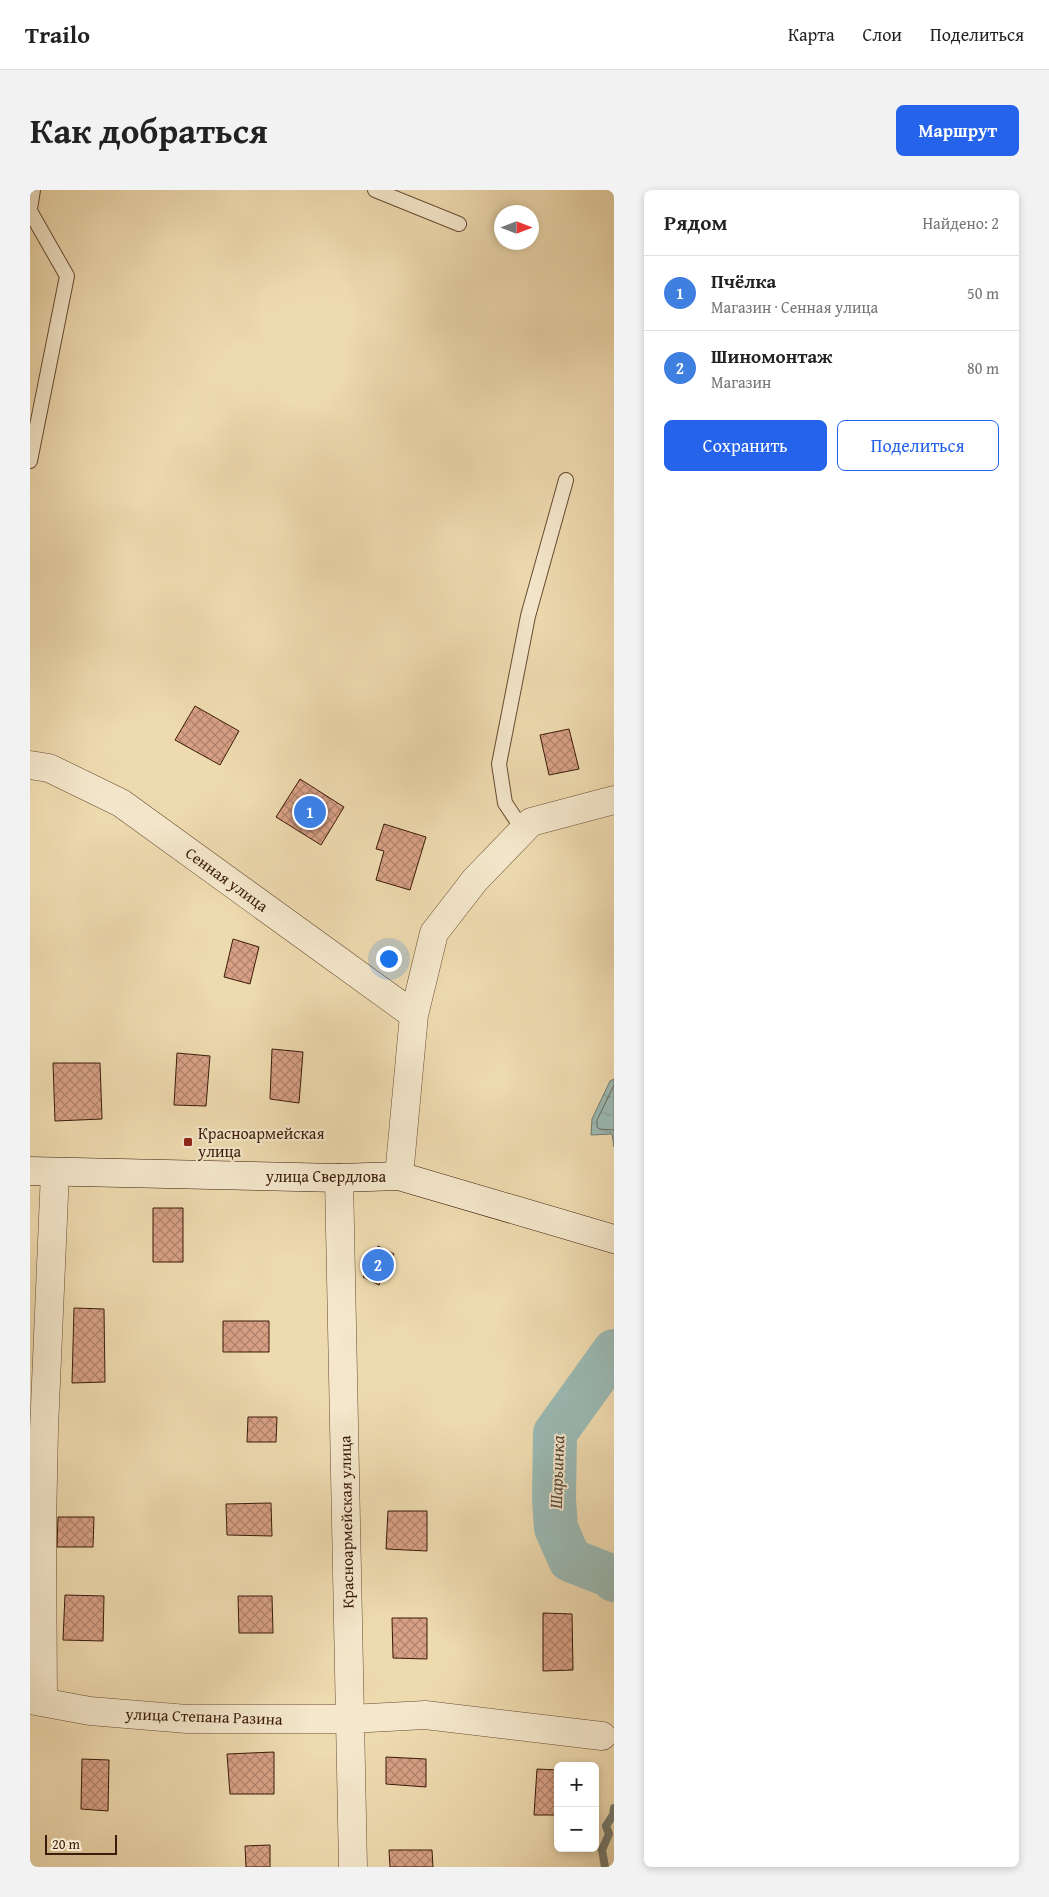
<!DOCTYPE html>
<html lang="ru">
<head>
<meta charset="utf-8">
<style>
	:root { --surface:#fff; --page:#f2f2f2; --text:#222; --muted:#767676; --line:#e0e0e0; --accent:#2563eb }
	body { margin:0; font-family:"Gentium Book Plus",serif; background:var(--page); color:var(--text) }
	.controls { position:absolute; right:15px; bottom:15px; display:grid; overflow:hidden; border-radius:8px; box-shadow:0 2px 8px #0003 }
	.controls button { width:45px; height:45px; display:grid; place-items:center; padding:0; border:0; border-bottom:1px solid var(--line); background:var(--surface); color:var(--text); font:25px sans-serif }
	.compass { position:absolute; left:464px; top:15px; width:45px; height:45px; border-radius:50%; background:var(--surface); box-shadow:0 2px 8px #0003; rotate:90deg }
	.scale { position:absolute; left:15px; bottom:12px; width:72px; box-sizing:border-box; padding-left:5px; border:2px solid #3b1b09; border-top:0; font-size:14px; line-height:18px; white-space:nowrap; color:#3b1b09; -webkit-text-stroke:4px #f4e7cb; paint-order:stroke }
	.you { position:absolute; left:358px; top:768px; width:18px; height:18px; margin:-12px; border:4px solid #fff; border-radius:50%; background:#1a73e8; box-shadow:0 0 0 8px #1a73e833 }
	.badge { display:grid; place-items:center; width:32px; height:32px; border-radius:50%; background:var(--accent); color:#fff; font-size:16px; font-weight:700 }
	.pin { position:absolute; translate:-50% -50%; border:2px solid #fff; box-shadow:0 1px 5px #0006 }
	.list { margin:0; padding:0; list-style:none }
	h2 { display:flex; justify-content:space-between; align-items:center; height:65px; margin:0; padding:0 20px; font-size:21px }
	h2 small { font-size:16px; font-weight:400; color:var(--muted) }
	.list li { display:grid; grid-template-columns:32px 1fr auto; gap:15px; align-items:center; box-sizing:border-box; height:75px; padding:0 20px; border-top:1px solid var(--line) }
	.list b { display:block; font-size:19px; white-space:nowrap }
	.list p { margin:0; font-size:16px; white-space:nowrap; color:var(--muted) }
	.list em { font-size:16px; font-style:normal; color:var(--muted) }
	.actions { display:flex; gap:10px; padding:15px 20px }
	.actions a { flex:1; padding:11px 0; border:1px solid var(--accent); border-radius:8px; text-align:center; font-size:18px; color:var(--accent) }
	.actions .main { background:var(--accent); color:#fff }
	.map { position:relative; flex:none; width:584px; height:1677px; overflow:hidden; border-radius:8px }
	header { display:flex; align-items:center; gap:30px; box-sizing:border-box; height:70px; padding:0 25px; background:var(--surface); border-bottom:1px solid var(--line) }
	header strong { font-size:24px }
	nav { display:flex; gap:28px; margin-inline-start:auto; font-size:18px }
	.intro { display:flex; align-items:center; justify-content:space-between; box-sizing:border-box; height:120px; padding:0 30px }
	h1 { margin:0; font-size:35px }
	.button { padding:12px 22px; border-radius:8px; background:var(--accent); color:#fff; font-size:18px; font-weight:700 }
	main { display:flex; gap:30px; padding:0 30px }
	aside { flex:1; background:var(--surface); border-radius:8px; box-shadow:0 2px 8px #0003 }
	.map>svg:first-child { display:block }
</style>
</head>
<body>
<header>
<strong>Trailo</strong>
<nav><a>Карта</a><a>Слои</a><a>Поделиться</a></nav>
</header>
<div class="intro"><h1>Как добраться</h1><a class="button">Маршрут</a></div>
<main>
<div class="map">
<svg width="584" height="1677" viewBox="0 0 584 1677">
	<defs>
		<pattern id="water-ripples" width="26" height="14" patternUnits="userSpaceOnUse" patternTransform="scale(1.25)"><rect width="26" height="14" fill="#9bb9b3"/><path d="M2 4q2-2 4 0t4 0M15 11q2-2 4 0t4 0" fill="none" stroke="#869e99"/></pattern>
		<pattern id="building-cross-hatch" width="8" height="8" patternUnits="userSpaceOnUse" patternTransform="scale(1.25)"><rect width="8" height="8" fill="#d8a186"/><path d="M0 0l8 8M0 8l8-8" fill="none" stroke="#b0826c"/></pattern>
	</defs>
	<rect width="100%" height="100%" fill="#eedaaf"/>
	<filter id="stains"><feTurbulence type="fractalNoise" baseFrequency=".004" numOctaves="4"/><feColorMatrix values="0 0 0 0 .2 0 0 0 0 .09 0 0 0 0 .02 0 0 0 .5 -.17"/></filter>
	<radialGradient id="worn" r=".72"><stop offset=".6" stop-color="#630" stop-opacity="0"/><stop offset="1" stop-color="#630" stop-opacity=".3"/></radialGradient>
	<!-- water -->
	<path fill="url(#water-ripples)" stroke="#757a6f" d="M 584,889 L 584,957 L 582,944 L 561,945 L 562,929 L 580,891 Z"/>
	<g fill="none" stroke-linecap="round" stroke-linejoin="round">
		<!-- shore -->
		<path stroke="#6b6a5e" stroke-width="1" d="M 584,895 L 567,930 L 567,937 L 569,939 L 584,940"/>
		<!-- stream -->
		<path stroke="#757a6f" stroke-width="8" d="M 581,1386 L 584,1396
			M 575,1677 L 572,1660 L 579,1644 L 576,1636 L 583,1625 L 584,1618"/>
		<!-- river -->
		<path stroke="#9bb9b3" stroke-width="44" d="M 584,1161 L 525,1243 L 524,1309 L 526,1338 L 540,1370 L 581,1386 L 584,1390"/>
	</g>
	<!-- building -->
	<path fill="url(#building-cross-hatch)" stroke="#3b1b09" d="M 165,516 L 209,541 L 190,575 L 145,550 Z
		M 539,539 L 549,579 L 519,585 L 510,545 Z
		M 270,589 L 314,617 L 291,655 L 246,627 Z
		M 354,634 L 396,647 L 380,700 L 346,690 L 354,661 L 346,659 Z
		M 203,749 L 229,757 L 220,794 L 194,787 Z
		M 242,859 L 273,862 L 269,913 L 240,909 Z
		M 147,863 L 180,866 L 176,916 L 144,915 Z
		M 23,873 L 70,873 L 72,929 L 25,931 Z
		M 123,1018 L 153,1018 L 153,1072 L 123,1072 Z
		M 348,1056 L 364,1064 L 349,1095 L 333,1087 Z
		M 44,1118 L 74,1119 L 75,1192 L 42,1193 Z
		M 193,1131 L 239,1131 L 239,1162 L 193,1162 Z
		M 218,1227 L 247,1227 L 246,1252 L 217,1252 Z
		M 241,1313 L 242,1346 L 197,1345 L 196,1314 Z
		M 358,1321 L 397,1321 L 397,1361 L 356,1359 Z
		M 28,1327 L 64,1327 L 63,1357 L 27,1357 Z
		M 35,1405 L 74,1406 L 73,1451 L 33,1450 Z
		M 208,1406 L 242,1406 L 243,1443 L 209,1443 Z
		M 513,1423 L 542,1424 L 543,1480 L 513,1481 Z
		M 362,1428 L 397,1428 L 397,1469 L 363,1468 Z
		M 244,1562 L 244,1604 L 200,1604 L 197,1564 Z
		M 356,1567 L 396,1569 L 396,1597 L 356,1594 Z
		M 52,1569 L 79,1570 L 78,1621 L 51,1619 Z
		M 507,1579 L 528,1580 L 528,1625 L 504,1625 Z
		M 240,1655 L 240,1677 L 216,1677 L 215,1656 Z
		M 359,1660 L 402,1660 L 403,1677 L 360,1677 Z"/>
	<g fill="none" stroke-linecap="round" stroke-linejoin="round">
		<defs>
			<path id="lane" d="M 345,0 L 429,34
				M 0,19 L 3,0
				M 0,21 L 37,86 L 0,271
				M 493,640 L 475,613 L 469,574 L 498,426 L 536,290"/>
			<path id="street" d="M 0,575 L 19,578 L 91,613 L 384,825
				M 369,986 L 384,825 L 404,743 L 445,690 L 501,632 L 584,610
				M 309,988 L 323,1677
				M 0,1510 L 60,1521 L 157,1529 L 320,1529 L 395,1525 L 572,1546
				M 13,1512 L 12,1335 L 14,1239 L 25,982"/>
			<path id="secondary" d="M 0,981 L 309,988 L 369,986 L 584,1049"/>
		</defs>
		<!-- lane casing -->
		<use href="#lane" stroke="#684b32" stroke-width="16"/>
		<!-- street casing -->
		<use href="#street" stroke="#684b32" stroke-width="29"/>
		<!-- secondary casing -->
		<use href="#secondary" stroke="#3b1b09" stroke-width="29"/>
		<!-- lane -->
		<use href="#lane" stroke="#f4e7cb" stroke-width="14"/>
		<!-- street -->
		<use href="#street" stroke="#f4e7cb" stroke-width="28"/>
		<!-- secondary -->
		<use href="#secondary" stroke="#f4e7cb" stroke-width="28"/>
	</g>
	<!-- markers -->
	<rect fill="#8f2418" stroke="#f4e7cb" stroke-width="2" x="153" y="947" width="10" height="10" rx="2.5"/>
	<g text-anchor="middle" stroke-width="4" stroke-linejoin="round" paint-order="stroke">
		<!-- street labels -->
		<g font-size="16" fill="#3b1b09" stroke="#f4e7cb">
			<text transform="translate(197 689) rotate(36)" y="6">Сенная улица</text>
			<text x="296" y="992">улица Свердлова</text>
			<text transform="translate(316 1332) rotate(-91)" y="6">Красноармейская улица</text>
			<text transform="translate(174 1526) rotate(2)" y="6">улица Степана Разина</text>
		</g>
		<!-- poi labels -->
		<g font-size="16" fill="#3b1b09" stroke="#f4e7cb" text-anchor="start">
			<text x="168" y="949">Красноармейская<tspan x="168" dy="18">улица</tspan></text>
		</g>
		<!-- water labels -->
		<g font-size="18" font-style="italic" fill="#584a3c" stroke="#f4e7cb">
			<text transform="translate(527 1282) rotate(-88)" y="6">Шарьинка</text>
		</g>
	</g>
	<rect width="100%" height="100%" filter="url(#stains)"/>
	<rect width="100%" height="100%" fill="url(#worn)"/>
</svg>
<div class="controls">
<button>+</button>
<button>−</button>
</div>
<svg class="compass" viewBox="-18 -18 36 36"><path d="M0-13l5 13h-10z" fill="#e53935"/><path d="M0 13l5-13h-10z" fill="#767676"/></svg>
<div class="scale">20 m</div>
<div class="you"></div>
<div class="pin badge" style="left:280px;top:622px;background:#3f7fe0">1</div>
<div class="pin badge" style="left:348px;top:1075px;background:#3f7fe0">2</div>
</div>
<aside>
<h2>Рядом<small>Найдено: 2</small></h2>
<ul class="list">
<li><span class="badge" style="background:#3f7fe0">1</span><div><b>Пчёлка</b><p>Магазин · Сенная улица</p></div><em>50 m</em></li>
<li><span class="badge" style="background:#3f7fe0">2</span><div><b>Шиномонтаж</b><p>Магазин</p></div><em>80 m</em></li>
</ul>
<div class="actions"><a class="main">Сохранить</a><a>Поделиться</a></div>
</aside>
</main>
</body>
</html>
